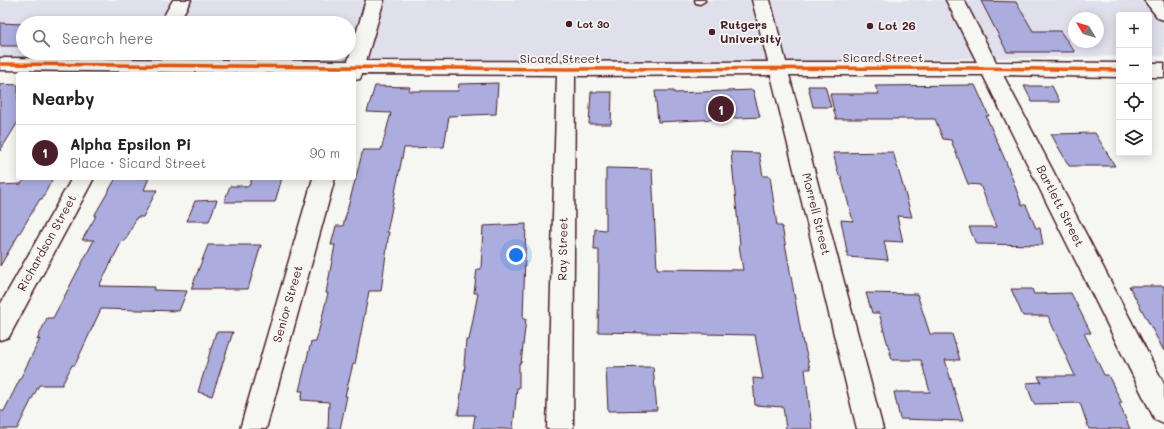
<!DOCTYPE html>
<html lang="en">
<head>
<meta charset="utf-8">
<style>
	:root { --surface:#fff; --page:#f6f6f6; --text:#222; --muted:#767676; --line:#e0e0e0; --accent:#4a1f2b }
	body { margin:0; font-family:Mali,sans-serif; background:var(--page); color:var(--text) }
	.controls { position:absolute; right:12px; top:12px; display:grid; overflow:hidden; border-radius:4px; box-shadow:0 2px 10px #0003 }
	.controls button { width:36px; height:36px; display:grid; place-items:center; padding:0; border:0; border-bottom:1px solid var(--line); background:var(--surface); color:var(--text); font:20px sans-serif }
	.compass { position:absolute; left:1068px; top:12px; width:36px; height:36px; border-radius:50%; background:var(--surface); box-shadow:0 2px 10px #0003; rotate:308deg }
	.you { position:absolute; left:516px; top:255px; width:14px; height:14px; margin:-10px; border:3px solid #fff; border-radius:50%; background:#1a73e8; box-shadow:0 0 0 6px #1a73e833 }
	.badge { display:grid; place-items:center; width:26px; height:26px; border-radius:50%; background:var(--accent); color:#fff; font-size:13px; font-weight:700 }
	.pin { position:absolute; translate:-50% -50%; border:2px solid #fff; box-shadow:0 1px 4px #0006 }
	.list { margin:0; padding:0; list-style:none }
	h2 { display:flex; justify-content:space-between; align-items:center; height:52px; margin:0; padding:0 16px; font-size:17px }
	h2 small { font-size:13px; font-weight:400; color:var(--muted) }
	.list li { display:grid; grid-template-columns:26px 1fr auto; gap:12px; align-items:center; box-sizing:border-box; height:56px; padding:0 16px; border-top:1px solid var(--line) }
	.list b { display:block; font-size:15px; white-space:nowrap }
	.list p { margin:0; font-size:13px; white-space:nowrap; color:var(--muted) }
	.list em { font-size:13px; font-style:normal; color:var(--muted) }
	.icon { flex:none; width:22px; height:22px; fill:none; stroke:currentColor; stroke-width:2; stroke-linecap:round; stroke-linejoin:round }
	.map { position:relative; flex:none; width:1164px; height:429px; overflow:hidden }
	.search { position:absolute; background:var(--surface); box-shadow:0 2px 10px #0003; left:16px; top:16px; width:340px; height:44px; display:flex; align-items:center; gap:10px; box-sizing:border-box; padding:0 14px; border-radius:22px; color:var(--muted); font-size:15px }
	.panel { position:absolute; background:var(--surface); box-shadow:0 2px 10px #0003; left:16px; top:72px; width:340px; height:108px; border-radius:4px }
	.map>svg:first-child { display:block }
</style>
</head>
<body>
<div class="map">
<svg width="1164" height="429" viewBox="0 0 1164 429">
	<rect width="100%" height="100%" fill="#f6f6f2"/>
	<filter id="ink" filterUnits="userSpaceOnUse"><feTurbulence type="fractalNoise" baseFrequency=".025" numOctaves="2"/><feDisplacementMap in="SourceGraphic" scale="8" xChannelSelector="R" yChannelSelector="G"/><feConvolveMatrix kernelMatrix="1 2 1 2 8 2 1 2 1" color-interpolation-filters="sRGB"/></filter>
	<g filter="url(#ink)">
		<!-- built -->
		<path fill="#e0e0ec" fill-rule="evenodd" d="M 0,0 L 1164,0 L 1164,56 L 1149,56 L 1149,15 L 1119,15 L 1119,56 L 355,68 L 0,70 ZM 1074,18 L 1098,18 L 1098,42 L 1074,42 ZM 23,23 L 349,23 L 349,53 L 23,53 Z"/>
		<!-- building -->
		<path fill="#abadde" stroke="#4a1f2b" d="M 981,1 L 1016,2 L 1033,31 L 1060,31 L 1075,52 L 1007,52 Z
			M 0,23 L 23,24 L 23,46 L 0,46 Z
			M 498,83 L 496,114 L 449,116 L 444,147 L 404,148 L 387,232 L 389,232 L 381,291 L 369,291 L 355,364 L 353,364 L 345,396 L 347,396 L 340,429 L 328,429 L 329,402 L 301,400 L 303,391 L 299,391 L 311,342 L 316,342 L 328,293 L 326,293 L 335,245 L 331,245 L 336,226 L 343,226 L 363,150 L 381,150 L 391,113 L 367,112 L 375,86 L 410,87 L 409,91 L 458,91 L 459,84 Z
			M 0,84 L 18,85 L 18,122 L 0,151 Z
			M 975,85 L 989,116 L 986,116 L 1006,162 L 1022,205 L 1026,205 L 1036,228 L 1040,228 L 1043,245 L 976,244 L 969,227 L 997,227 L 980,185 L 968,184 L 951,140 L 943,139 L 935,119 L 836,119 L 830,94 L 879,94 L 875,86 Z
			M 808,86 L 825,86 L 831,107 L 813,107 Z
			M 1024,86 L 1052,86 L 1060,102 L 1032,102 Z
			M 753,90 L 760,117 L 658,122 L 655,91 L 674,91 L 674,93 Z
			M 591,92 L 612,92 L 611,124 L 589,124 Z
			M 1095,133 L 1115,166 L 1069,166 L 1051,134 Z
			M 731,152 L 759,153 L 763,176 L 770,176 L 777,226 L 782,226 L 803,344 L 804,344 L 810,369 L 805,369 L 812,429 L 786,429 L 783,407 L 755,405 L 753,378 L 763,379 L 755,335 L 598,332 L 599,250 L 594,250 L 595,229 L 606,230 L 606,168 L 652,169 L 657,269 L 743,270 L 739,245 L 740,245 Z
			M 893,152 L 912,217 L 897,216 L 903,242 L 884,241 L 888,260 L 848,257 L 841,220 L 853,221 L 841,176 L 839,176 L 833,153 Z
			M 25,178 L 53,178 L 42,199 L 40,199 L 0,266 L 0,185 L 21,184 Z
			M 116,178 L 149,178 L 144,190 L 157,190 L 143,217 L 137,217 L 125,241 L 122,241 L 99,286 L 155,287 L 153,290 L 187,291 L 179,311 L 101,309 L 75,365 L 72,365 L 62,385 L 39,385 L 17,429 L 0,429 L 0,411 L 4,411 L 40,339 L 37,340 L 47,318 L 53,318 L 94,240 L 82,240 L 96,216 L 94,216 Z
			M 252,178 L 282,178 L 275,202 L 224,202 L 230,186 L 249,186 Z
			M 217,200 L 209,221 L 187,221 L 195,201 Z
			M 526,224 L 523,319 L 526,319 L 521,363 L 519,363 L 519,388 L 517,388 L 513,429 L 473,429 L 475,415 L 458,415 L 465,365 L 464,365 L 466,340 L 469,340 L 478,293 L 474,293 L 477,269 L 481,269 L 483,226 Z
			M 208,245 L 261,245 L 248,289 L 191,289 Z
			M 1129,286 L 1164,286 L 1164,351 Z
			M 1011,289 L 1032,289 L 1034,294 L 1071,293 L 1091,333 L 1084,333 L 1104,375 L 1108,375 L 1122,403 L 1119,403 L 1130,429 L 1089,429 L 1080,403 L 1034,404 L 1026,383 L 1041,382 L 1038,376 L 1075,376 L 1048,316 L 1023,316 Z
			M 866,293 L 917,294 L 930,334 L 952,334 L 960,360 L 945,360 L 963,421 L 900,419 L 894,392 L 930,392 L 921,360 L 892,360 L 879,313 L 872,313 Z
			M 216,332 L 233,332 L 212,396 L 198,392 Z
			M 653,367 L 657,410 L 608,411 L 606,368 Z"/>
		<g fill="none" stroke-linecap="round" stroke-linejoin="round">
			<defs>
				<path id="service" d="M 695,0 L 705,0 L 705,1 L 700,4 L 696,3 Z"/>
				<path id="minor" d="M 173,0 L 191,0 L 178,23 L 160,23 Z
					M 366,0 L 384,0 L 366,61 L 768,62 L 752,0 L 770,0 L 786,62 L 977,62 L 946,0 L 964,0 L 996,62 L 1119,63 L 1119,77 L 1003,75 L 1164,384 L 1164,424 L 1155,420 L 983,75 L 789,75 L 883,429 L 857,429 L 771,75 L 575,76 L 573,429 L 547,429 L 557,75 L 362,74 L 360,79 L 354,80 L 354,74 L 344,74 L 0,70 L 0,58 L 348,61 Z
					M 1144,0 L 1162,0 L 1164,2 L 1164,20 L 1158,18 Z
					M 1149,63 L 1164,63 L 1164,77 L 1149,77 Z
					M 72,178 L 94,178 L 9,337 L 0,340 L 0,305 Z
					M 313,178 L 335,178 L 266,429 L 240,429 Z"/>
			</defs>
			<!-- service casing -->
			<use href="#service" stroke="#4a1f2b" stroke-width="3"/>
			<!-- minor casing -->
			<use href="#minor" stroke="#4a1f2b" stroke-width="3"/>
			<!-- service -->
			<use href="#service" fill="#f6f6f2" fill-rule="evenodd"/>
			<!-- minor -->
			<use href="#minor" fill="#f6f6f2" fill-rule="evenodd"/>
			<defs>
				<path id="cycleway" d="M 0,64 L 566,69 L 968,68 L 1119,70"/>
			</defs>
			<!-- cycleway casing -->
			<use href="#cycleway" stroke="#f6f6f2" stroke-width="5.5"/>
			<!-- cycleway -->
			<use href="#cycleway" stroke="#e8590c" stroke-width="3.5"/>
		</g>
	</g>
	<!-- markers -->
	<g fill="#4a1f2b" stroke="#f6f6f2" stroke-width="1.5">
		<circle cx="569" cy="24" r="4"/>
		<circle cx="870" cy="26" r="4"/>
		<circle cx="712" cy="32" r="4"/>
	</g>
	<g text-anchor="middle" stroke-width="3.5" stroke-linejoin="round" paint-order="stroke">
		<!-- far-poi labels -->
		<g font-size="10" font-weight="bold" fill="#4a1f2b" stroke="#f6f6f2" text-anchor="start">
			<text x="577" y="28">Lot 30</text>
		</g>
		<!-- poi labels -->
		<g font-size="12" font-weight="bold" fill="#4a1f2b" stroke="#f6f6f2" text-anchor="start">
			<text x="720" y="29">Rutgers<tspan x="720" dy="14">University</tspan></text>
			<text x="878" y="30">Lot 26</text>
		</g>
		<!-- street labels -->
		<g font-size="12" fill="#4a1f2b" stroke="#f6f6f2">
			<text x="883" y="62">Sicard Street</text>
			<text x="560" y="63">Sicard Street</text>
			<text transform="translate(1060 206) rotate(63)" y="4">Bartlett Street</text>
			<text transform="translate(816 214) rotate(76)" y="4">Morrell Street</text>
			<text transform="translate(47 243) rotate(-61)" y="4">Richardson Street</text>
			<text transform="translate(563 249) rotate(-89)" y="4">Ray Street</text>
			<text transform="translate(288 304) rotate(-74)" y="4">Senior Street</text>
		</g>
	</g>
</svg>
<div class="controls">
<button>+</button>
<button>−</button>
<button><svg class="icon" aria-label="locate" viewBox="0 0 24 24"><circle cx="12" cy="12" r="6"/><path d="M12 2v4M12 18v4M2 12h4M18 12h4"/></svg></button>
<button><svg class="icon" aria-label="layers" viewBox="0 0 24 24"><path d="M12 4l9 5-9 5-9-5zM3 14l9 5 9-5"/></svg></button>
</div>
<svg class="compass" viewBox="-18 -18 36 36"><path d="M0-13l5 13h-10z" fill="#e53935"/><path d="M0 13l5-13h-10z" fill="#767676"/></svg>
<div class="you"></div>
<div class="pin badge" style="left:721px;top:109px">1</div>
<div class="search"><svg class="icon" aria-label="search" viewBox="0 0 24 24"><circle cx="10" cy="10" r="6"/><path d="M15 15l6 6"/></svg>Search here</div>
<section class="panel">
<h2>Nearby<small></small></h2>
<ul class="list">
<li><span class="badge">1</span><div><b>Alpha Epsilon Pi</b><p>Place · Sicard Street</p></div><em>90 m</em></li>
</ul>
</section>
</div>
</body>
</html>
